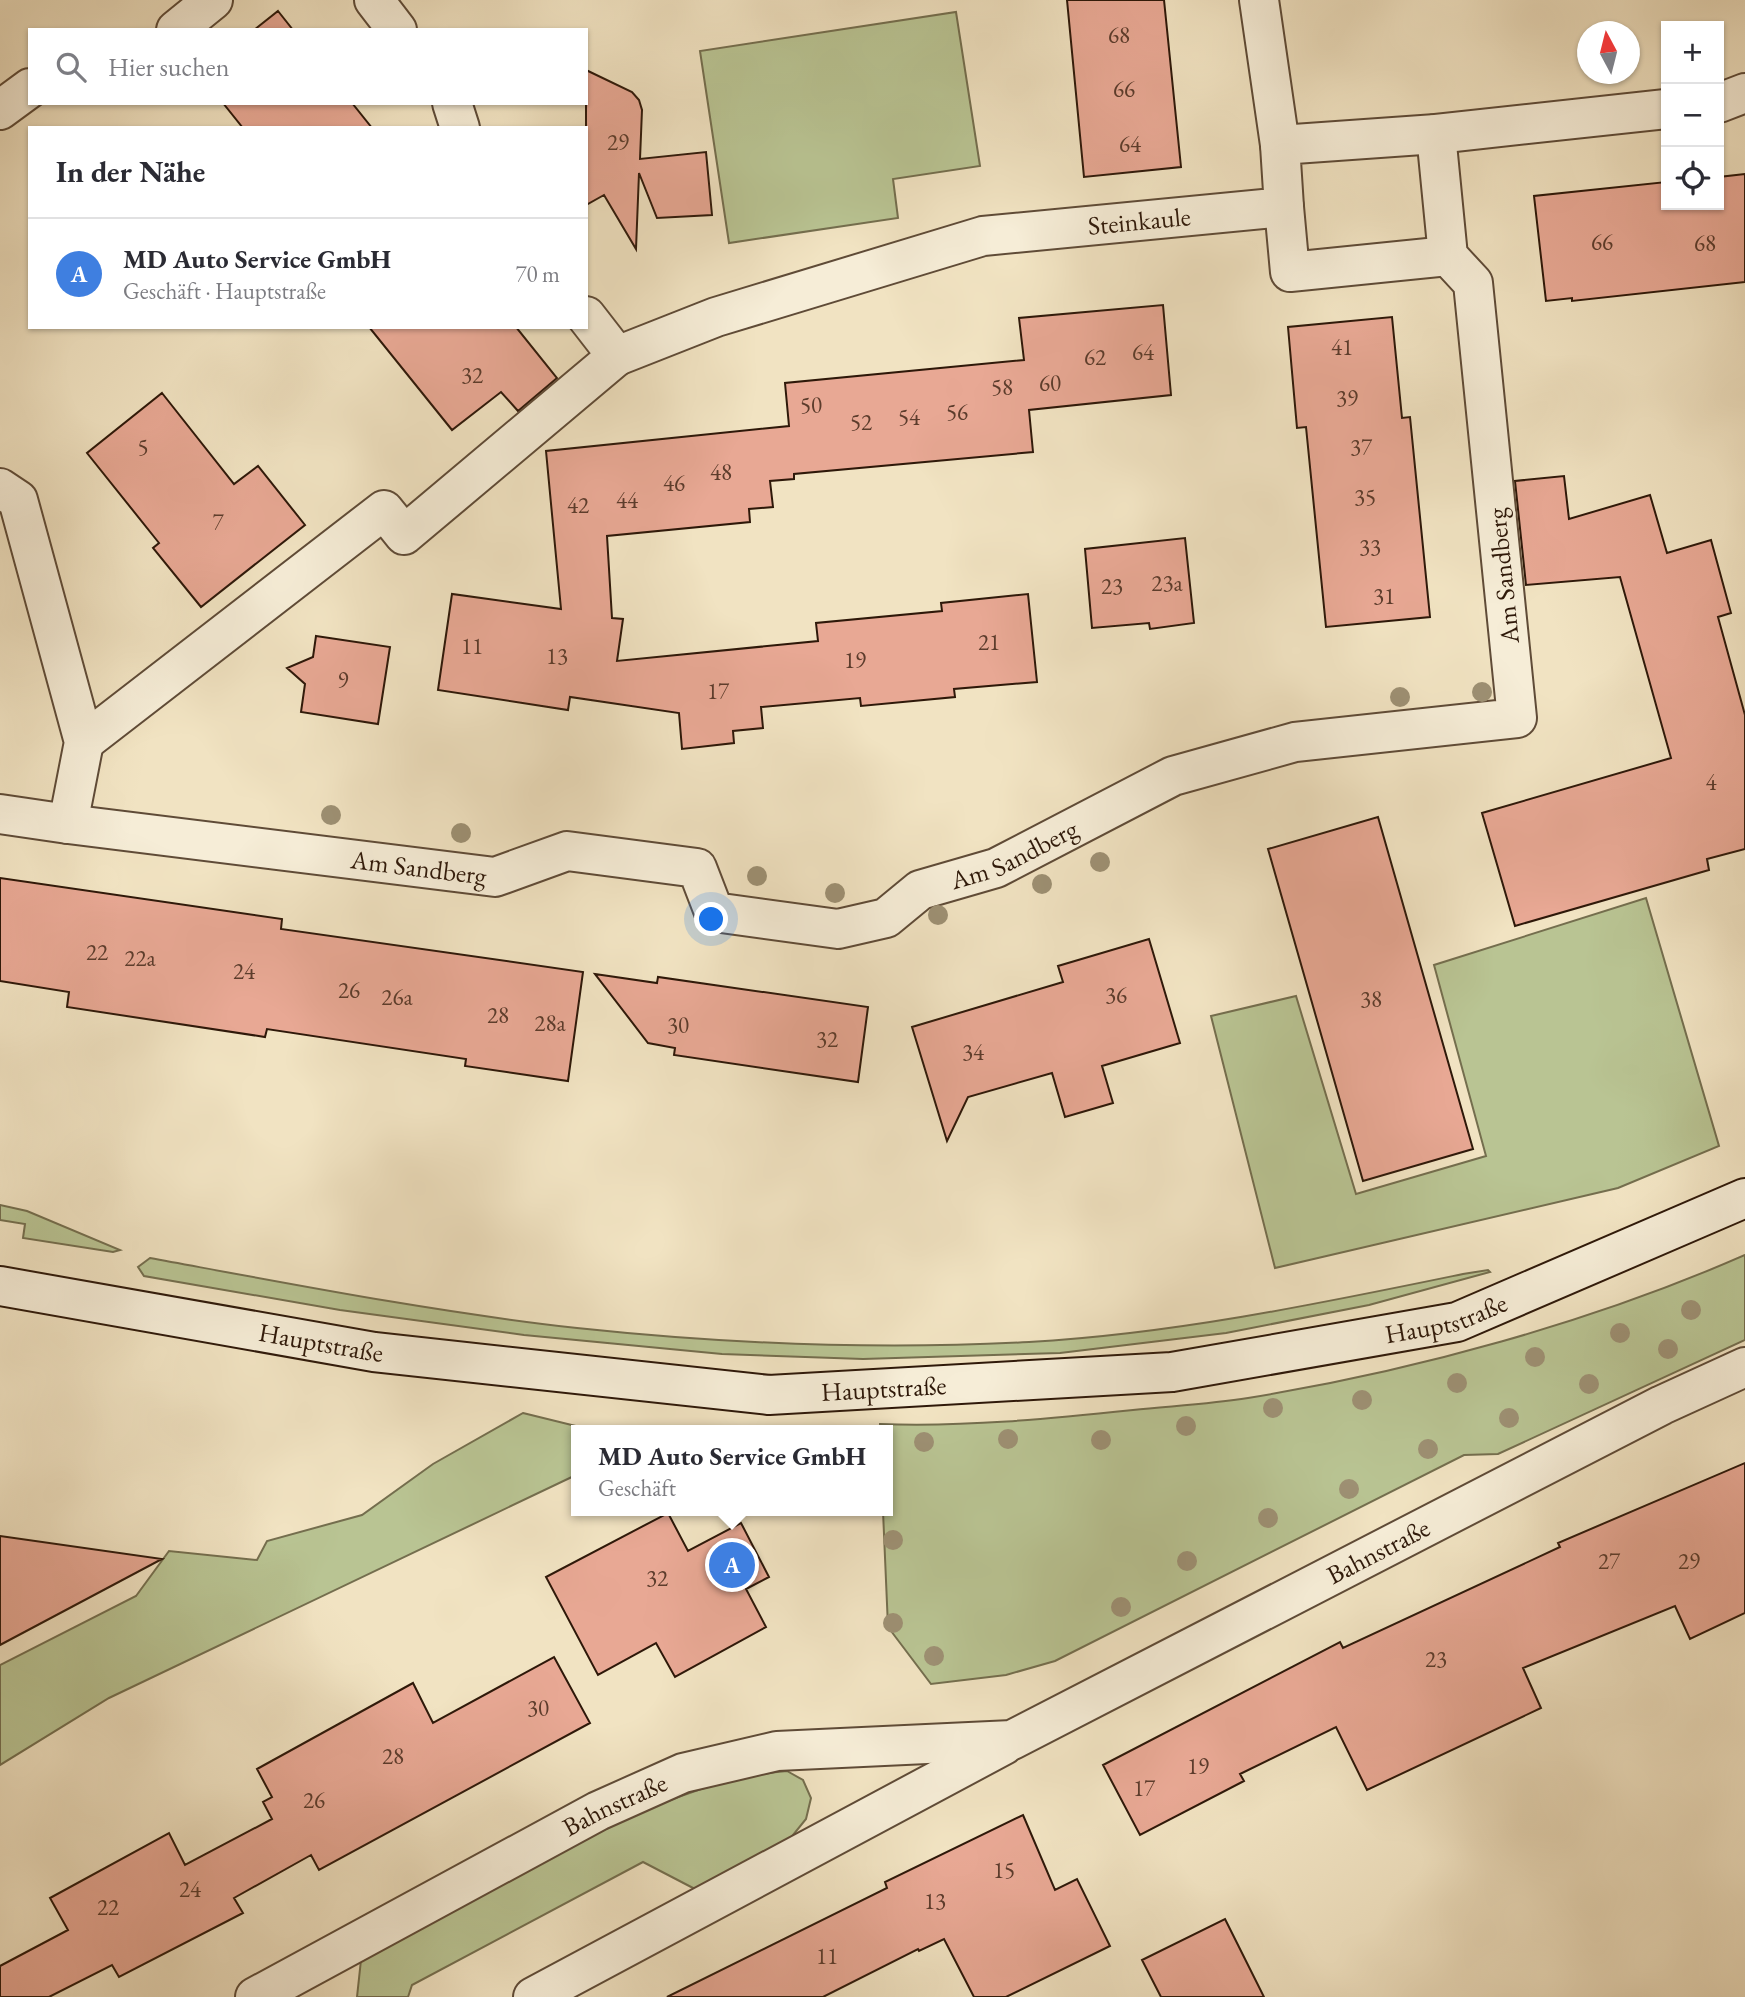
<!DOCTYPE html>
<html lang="de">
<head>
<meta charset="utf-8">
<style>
	:root { --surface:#fff; --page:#f2f2f3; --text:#2b2b33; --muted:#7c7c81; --line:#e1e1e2; --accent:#ea580c }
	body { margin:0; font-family:"EB Garamond",serif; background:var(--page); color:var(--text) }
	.controls { position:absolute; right:21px; top:21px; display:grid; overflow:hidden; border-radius:0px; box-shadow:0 2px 5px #0004 }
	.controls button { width:63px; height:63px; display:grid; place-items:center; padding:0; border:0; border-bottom:2px solid var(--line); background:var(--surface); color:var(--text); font:35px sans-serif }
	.compass { position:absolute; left:1577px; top:21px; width:63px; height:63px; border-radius:50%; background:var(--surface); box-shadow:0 2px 5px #0004; rotate:353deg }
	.you { position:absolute; left:712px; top:920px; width:24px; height:24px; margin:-18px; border:5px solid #fff; border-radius:50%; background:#1a73e8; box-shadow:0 0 0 10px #1a73e833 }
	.badge { display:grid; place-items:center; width:46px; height:46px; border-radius:50%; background:var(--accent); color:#fff; font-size:23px; font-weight:700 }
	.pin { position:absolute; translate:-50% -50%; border:4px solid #fff; box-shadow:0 2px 7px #0006 }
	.popup { position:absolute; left:571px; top:1425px; width:322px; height:91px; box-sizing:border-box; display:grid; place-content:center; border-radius:0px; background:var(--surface); filter:drop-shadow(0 2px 5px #0005); font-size:23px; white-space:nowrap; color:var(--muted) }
	.popup b { font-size:26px; color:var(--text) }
	.popup::after { content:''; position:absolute; left:50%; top:100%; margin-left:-14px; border:14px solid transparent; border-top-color:var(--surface) }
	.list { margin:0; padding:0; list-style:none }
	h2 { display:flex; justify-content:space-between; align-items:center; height:91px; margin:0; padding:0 28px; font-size:30px }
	h2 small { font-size:23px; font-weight:400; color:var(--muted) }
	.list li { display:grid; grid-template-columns:46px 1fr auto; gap:21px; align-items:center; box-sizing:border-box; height:112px; padding:0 28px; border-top:2px solid var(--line) }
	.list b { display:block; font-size:26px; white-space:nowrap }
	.list p { margin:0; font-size:23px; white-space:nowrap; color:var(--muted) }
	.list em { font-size:23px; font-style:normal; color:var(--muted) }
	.icon { flex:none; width:38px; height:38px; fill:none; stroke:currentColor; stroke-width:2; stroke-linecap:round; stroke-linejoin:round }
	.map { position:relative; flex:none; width:1745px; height:1997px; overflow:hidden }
	.search { position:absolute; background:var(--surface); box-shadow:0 2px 5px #0004; left:28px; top:28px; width:560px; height:77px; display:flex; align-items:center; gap:18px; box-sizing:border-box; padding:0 24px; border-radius:0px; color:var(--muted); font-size:26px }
	.panel { position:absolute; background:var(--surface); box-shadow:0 2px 5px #0004; left:28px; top:126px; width:560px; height:203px; border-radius:0px }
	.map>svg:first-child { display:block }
</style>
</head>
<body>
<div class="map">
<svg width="1745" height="1997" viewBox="0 0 1745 1997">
	<rect width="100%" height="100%" fill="#f1e3c2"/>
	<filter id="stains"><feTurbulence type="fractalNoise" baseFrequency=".00286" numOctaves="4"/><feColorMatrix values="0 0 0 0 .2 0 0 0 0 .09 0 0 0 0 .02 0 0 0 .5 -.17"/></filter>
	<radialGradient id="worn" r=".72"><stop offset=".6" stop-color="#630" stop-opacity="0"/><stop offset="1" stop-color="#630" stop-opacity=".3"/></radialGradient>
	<!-- green -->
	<path fill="#b9c493" stroke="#746e4e" stroke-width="2" d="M 956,12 L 980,166 L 893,179 L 898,218 L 729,243 L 700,51 Z
		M 1646,898 L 1719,1146 L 1618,1188 L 1275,1268 L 1211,1016 L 1296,996 L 1356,1194 L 1486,1156 L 1434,965 Z
		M 0,1205 L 27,1211 L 120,1250 L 113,1252 L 23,1238 L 25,1224 L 0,1220 Z
		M 1745,1255 L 1745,1340 L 1498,1454 L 1464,1455 L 1055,1661 L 1006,1675 L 931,1684 L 888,1627 L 883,1511 L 888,1511 L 888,1430 L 880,1430 L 880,1424 C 965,1427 1048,1419 1133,1410 C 1171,1406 1210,1404 1248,1398 C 1414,1371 1592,1322 1745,1255 Z
		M 150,1258 C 291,1284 434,1312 577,1328 C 727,1344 879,1350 1029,1342 C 1174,1334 1322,1303 1463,1274 L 1488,1270 L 1490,1272 L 1369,1305 L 1226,1333 L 1060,1353 L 863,1359 L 722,1354 L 524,1335 L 340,1310 L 144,1276 L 138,1267 Z
		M 523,1413 L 592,1430 L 576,1430 L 576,1475 L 109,1698 L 0,1765 L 0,1665 L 136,1596 L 169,1551 L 257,1560 L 267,1541 L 362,1515 L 433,1464 Z
		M 787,1771 L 803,1780 L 811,1798 L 806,1819 L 789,1840 L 695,1889 L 643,1862 L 412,1985 L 408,1997 L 357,1997 L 361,1960 C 415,1931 470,1901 525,1872 C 606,1828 693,1779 787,1771 Z"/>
	<!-- building -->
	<path fill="#e8a894" stroke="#2e1809" stroke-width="2" d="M 1067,0 L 1164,0 L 1181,167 L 1084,177 Z
		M 278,11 L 293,30 L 254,30 Z
		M 586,70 L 632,92 L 639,100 L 642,110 L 640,159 L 706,152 L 712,215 L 657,218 L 639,173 L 636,249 L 604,195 L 586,205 Z
		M 223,103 L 352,103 L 372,128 L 243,128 Z
		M 1745,174 L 1745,282 L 1572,301 L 1572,298 L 1546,301 L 1534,196 L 1666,182 L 1666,205 L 1719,205 L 1719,177 Z
		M 1163,305 L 1171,395 L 1029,410 L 1033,452 L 794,474 L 794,479 L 770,481 L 773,507 L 749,509 L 750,522 L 607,536 L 612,618 L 623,619 L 617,661 L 818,641 L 816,623 L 942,611 L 941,603 L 1028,594 L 1037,682 L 954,689 L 955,697 L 861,706 L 860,698 L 761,707 L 763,728 L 733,731 L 734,743 L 682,749 L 679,713 L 570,697 L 568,710 L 438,690 L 452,594 L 561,609 L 546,451 L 789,426 L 785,383 L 1024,360 L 1019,318 Z
		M 1392,317 L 1402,418 L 1410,417 L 1430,617 L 1326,627 L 1306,427 L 1297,428 L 1288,327 Z
		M 369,327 L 516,327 L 557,378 L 518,411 L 501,392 L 452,430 Z
		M 162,393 L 234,484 L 258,466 L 305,525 L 201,607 L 153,548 L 159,543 L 87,453 Z
		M 1564,476 L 1569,519 L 1650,495 L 1667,553 L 1711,540 L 1731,613 L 1718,617 L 1745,715 L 1745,849 L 1707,859 L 1709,870 L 1515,926 L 1482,813 L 1671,758 L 1620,577 L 1526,585 L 1515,481 Z
		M 1185,538 L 1194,623 L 1150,629 L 1149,623 L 1092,628 L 1085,549 Z
		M 316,636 L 390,647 L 378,724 L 301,712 L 305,684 L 287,668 L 313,657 Z
		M 1378,817 L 1473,1149 L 1363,1181 L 1268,849 Z
		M 0,878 L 282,919 L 281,929 L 583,972 L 568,1081 L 465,1066 L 466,1059 L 267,1029 L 265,1037 L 67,1007 L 69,992 L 0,981 Z
		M 1149,939 L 1180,1043 L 1102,1066 L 1113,1103 L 1065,1117 L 1052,1073 L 968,1097 L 947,1141 L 912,1027 L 1063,982 L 1058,966 Z
		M 595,974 L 657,983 L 658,977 L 868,1007 L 858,1082 L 674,1055 L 675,1048 L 648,1043 Z
		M 1745,1463 L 1745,1613 L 1690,1639 L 1675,1606 L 1523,1668 L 1541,1708 L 1367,1790 L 1336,1727 L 1240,1774 L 1244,1781 L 1140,1835 L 1103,1765 L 1340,1642 L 1343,1648 L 1560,1547 L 1558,1543 Z
		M 668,1513 L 688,1551 L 741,1523 L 769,1577 L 746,1589 L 766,1627 L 675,1677 L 656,1643 L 598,1675 L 546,1577 Z
		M 0,1536 L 162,1559 L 0,1645 Z
		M 554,1657 L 590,1723 L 319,1870 L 311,1855 L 234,1898 L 243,1913 L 119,1977 L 112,1965 L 49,1997 L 0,1997 L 0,1966 L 68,1930 L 50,1898 L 169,1833 L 185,1865 L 272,1819 L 263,1802 L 272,1797 L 257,1769 L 413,1683 L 433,1723 Z
		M 1023,1815 L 1055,1890 L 1077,1879 L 1110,1946 L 1006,1997 L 974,1997 L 944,1939 L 919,1951 L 918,1949 L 823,1997 L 667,1997 L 887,1888 L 885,1882 Z
		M 1225,1919 L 1264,1997 L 1161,1997 L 1142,1960 Z"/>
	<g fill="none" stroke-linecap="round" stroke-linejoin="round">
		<defs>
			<g id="minor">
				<path d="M 374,0 L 397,30"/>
				<path d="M 1259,0 L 1280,145"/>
				<path d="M 176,30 L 213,0"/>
				<path d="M 452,103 L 460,128"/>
				<path d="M 1719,103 L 1745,93"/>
				<path d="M 0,110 L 30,88"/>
				<path d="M 1284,207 L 1290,272 L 1448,256"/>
				<path id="s1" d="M 586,316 L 617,356 L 716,317 L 983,236 L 1284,207 L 1280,145 L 1436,134 L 1666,109"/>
				<path d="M 0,488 L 18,500 L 84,742 L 68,824"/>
				<path d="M 84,742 L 384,510 L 404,535 L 617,356"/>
				<path id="s2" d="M 0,814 L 68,824 L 495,877 L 567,851 L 697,868 L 714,912 L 838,929 L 886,918 L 920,890 L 996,868 L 1173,776 L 1295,742 L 1517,718 L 1473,283 L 1448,256 L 1436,134"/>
				<path id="s3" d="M 255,1997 L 598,1811 L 683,1773 L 777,1751 L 1012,1740 L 1662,1405 L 1745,1367"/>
				<path d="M 533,1997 L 1004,1745"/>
			</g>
			<g id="secondary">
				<path id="s4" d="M 0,1286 L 374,1352 L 769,1395 L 1172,1372 L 1457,1322 L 1745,1198"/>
			</g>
		</defs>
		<!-- minor casing -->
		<use href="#minor" stroke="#5f4b37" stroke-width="42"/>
		<!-- secondary casing -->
		<use href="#secondary" stroke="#2e1809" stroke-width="42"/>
		<!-- minor -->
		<use href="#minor" stroke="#f6edd7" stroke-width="38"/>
		<!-- secondary -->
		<use href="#secondary" stroke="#f6edd7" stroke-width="38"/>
	</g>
	<!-- trees -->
	<g fill="#9d9073">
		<circle cx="1482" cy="692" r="10"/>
		<circle cx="1400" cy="697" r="10"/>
		<circle cx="331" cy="815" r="10"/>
		<circle cx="461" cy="833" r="10"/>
		<circle cx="1100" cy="862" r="10"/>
		<circle cx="757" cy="876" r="10"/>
		<circle cx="1042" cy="884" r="10"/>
		<circle cx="835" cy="893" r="10"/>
		<circle cx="938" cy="915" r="10"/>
		<circle cx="1691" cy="1310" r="10"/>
		<circle cx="1620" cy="1333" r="10"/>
		<circle cx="1668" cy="1349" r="10"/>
		<circle cx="1535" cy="1357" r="10"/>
		<circle cx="1457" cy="1383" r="10"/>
		<circle cx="1589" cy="1384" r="10"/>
		<circle cx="1362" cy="1400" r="10"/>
		<circle cx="1273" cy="1408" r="10"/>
		<circle cx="1509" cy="1418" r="10"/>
		<circle cx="1186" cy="1426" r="10"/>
		<circle cx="1008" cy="1439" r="10"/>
		<circle cx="1101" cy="1440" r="10"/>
		<circle cx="924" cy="1442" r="10"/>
		<circle cx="1428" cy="1449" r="10"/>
		<circle cx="1349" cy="1489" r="10"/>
		<circle cx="1268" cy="1518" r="10"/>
		<circle cx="893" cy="1540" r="10"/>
		<circle cx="1187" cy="1561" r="10"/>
		<circle cx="1121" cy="1607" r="10"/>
		<circle cx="893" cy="1623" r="10"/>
		<circle cx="934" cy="1656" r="10"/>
	</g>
	<g text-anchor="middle" stroke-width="5" stroke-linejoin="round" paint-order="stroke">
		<!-- number labels -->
		<g font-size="23" fill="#5c3c2c">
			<text x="1119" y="43">68</text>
			<text x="1124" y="97">66</text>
			<text x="618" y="150">29</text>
			<text x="1130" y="152">64</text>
			<text x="1602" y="250">66</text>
			<text x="1705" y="251">68</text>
			<text x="1342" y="355">41</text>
			<text x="1143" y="360">64</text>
			<text x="1095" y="365">62</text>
			<text x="472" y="383">32</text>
			<text x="1050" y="391">60</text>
			<text x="1002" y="395">58</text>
			<text x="1347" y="406">39</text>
			<text x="811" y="413">50</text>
			<text x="957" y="420">56</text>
			<text x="909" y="425">54</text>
			<text x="861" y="430">52</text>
			<text x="143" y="455">5</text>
			<text x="1361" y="455">37</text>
			<text x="721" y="480">48</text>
			<text x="674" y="491">46</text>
			<text x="1365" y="505">35</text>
			<text x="627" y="508">44</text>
			<text x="578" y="513">42</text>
			<text x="218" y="530">7</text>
			<text x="1370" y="555">33</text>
			<text x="1167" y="591">23a</text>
			<text x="1112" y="594">23</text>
			<text x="1384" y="604">31</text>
			<text x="989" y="650">21</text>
			<text x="472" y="654">11</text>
			<text x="557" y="664">13</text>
			<text x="855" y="668">19</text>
			<text x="343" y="688">9</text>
			<text x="718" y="699">17</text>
			<text x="1711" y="790">4</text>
			<text x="97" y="960">22</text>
			<text x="140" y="966">22a</text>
			<text x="244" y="979">24</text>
			<text x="349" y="998">26</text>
			<text x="1116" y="1003">36</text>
			<text x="397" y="1005">26a</text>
			<text x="1371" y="1007">38</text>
			<text x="498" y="1023">28</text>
			<text x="550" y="1031">28a</text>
			<text x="678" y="1033">30</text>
			<text x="827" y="1047">32</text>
			<text x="973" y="1060">34</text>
			<text x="1609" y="1569">27</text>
			<text x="1689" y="1569">29</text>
			<text x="657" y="1586">32</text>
			<text x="1436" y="1667">23</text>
			<text x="538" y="1716">30</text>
			<text x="393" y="1764">28</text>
			<text x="1198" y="1774">19</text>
			<text x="1144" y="1796">17</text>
			<text x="314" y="1808">26</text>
			<text x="1004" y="1878">15</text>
			<text x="190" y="1897">24</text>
			<text x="935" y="1909">13</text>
			<text x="108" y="1915">22</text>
			<text x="827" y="1964">11</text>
		</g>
		<!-- street labels -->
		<g font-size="26" fill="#2e1809" stroke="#f6edd7">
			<text dy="9" stroke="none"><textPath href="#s1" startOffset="593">Steinkaule</textPath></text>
			<text transform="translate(1503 576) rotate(-96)" y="9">Am Sandberg</text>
			<text dy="9" stroke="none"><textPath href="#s2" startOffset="1073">Am Sandberg</textPath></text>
			<text dy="9" stroke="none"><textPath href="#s2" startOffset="422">Am Sandberg</textPath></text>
			<text dy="9" stroke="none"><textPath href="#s4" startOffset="1460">Hauptstraße</textPath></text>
			<text dy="9" stroke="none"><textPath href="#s4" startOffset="326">Hauptstraße</textPath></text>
			<text dy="9" stroke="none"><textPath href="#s4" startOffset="892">Hauptstraße</textPath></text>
			<text dy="9" stroke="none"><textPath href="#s3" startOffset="1227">Bahnstraße</textPath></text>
			<text dy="9" stroke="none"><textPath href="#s3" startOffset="408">Bahnstraße</textPath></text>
		</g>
	</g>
	<rect width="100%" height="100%" filter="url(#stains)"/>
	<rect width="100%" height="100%" fill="url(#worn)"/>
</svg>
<div class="controls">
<button>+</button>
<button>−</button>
<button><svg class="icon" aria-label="locate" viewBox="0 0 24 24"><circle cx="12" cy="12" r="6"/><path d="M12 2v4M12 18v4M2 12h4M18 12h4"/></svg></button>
</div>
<svg class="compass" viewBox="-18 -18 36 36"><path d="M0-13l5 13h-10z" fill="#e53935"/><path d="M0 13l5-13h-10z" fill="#7c7c81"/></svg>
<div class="you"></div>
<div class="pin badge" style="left:732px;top:1565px;background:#3f7fe0">A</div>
<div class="popup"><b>MD Auto Service GmbH</b>Geschäft</div>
<div class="search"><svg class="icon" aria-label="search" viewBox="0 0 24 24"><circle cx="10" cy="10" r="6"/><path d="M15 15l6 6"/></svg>Hier suchen</div>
<section class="panel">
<h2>In der Nähe<small></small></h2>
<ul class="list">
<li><span class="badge" style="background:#3f7fe0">A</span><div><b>MD Auto Service GmbH</b><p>Geschäft · Hauptstraße</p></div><em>70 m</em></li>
</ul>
</section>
</div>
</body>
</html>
